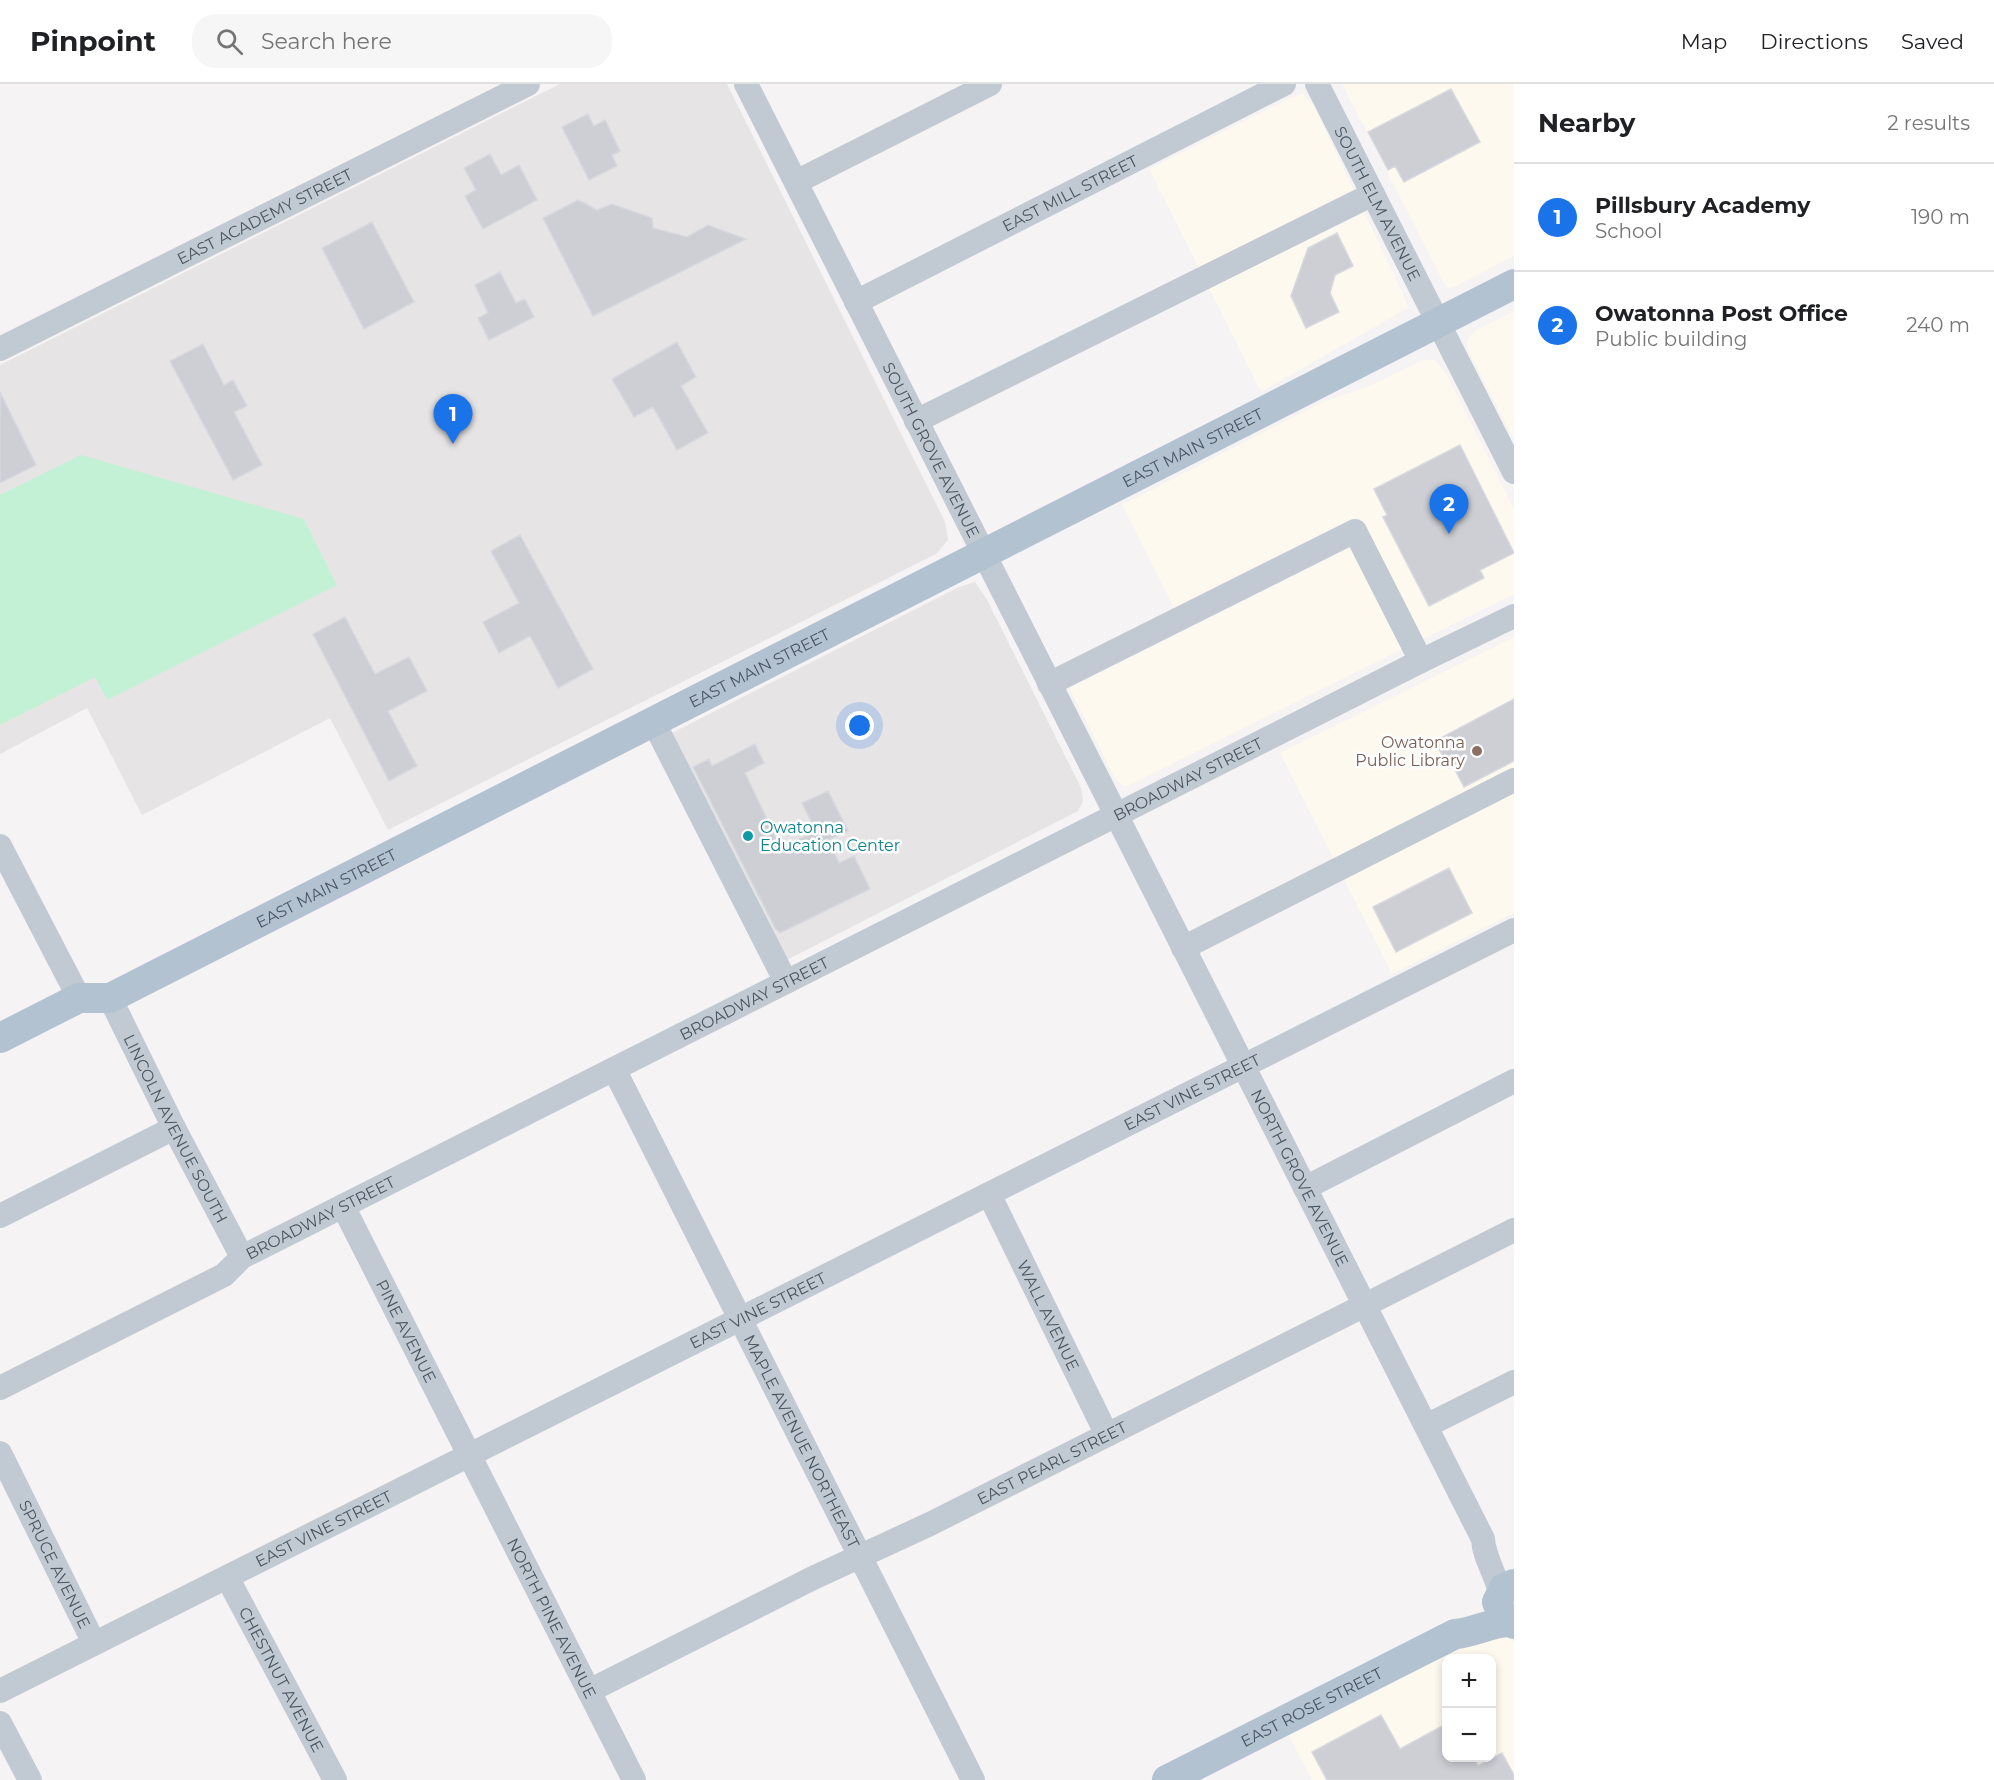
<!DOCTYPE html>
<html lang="en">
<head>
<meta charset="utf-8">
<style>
	:root { --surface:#fff; --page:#f6f6f6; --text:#202124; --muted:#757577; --line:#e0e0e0; --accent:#1a73e8 }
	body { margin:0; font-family:Montserrat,sans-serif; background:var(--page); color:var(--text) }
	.controls { position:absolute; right:18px; bottom:18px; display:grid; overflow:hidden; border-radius:12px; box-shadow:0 3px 9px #0003 }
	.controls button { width:54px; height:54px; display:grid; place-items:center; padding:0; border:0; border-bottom:2px solid var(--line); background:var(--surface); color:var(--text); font:30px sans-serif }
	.you { position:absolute; left:860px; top:642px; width:21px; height:21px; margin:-15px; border:4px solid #fff; border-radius:50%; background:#1a73e8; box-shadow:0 0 0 9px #1a73e833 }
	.badge { display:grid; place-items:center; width:39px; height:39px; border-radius:50%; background:var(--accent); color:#fff; font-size:20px; font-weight:700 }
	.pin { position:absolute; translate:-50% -50px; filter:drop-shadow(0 2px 3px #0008) }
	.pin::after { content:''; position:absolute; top:32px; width:21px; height:18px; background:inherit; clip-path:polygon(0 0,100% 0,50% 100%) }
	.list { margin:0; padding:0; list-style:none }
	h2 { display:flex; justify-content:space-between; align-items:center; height:78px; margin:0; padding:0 24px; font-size:26px }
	h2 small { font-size:20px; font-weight:400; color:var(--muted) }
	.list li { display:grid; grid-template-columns:39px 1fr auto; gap:18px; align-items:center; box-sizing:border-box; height:108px; padding:0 24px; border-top:2px solid var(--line) }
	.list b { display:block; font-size:22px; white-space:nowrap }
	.list p { margin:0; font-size:20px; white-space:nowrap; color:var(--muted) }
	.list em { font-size:20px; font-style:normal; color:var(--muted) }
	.icon { flex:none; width:33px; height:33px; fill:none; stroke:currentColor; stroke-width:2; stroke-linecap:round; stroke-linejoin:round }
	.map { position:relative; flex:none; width:1514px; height:1696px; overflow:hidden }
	header { display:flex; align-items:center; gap:36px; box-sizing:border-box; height:84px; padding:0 30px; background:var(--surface); border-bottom:2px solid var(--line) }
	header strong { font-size:28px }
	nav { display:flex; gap:33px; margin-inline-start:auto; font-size:21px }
	.search { width:420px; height:54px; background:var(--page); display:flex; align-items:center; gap:15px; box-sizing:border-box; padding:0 21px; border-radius:24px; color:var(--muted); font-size:22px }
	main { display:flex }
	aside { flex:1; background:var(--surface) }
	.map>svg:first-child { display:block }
</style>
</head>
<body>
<header>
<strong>Pinpoint</strong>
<div class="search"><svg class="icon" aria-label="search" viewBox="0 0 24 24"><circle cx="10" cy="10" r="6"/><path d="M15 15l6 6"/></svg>Search here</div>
<nav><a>Map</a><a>Directions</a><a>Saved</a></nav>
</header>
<main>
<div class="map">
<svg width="1514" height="1696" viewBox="0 0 1514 1696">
	<rect width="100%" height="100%" fill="#f5f3f3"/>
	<!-- commercial -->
	<path fill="#fdf9ef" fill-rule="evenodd" d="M 1342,0 L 1514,0 L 1514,172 L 1454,203 L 1449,204 L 1445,201 Z
		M 1303,10 L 1313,20 L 1404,212 L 1408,224 L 1261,308 L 1149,85 L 1290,14 Z
		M 1514,227 L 1514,356 L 1467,264 L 1468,255 L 1474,247 Z
		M 1423,276 L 1435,276 L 1447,291 L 1514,425 L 1514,510 L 1125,703 L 1116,696 L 1060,586 L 1176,528 L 1122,421 L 1321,319 L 1369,302 Z
		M 1514,553 L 1514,829 L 1392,890 L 1280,669 Z
		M 1497,1548 L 1511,1554 L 1514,1559 L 1514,1696 L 1312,1696 L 1289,1652 L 1481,1553 ZM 1446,1574 L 1492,1574 L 1492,1674 L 1446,1674 Z"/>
	<!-- education -->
	<path fill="#e6e4e5" d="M 560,0 L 727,0 L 945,438 L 948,456 L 936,470 L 388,746 L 330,634 L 142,731 L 87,624 L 0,670 L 0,281 Z
		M 975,498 L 986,514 L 1081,704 L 1083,717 L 1078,727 L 779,880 L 664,653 L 959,503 Z"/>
	<!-- green -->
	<path fill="#c3f1d5" d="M 81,371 L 304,435 L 337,501 L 107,616 L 95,593 L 0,641 L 0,411 Z"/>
	<!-- building -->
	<path fill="#cdcfd5" stroke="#d7d9de" stroke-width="1.5" d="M 1451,5 L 1480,58 L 1404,98 L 1395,82 L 1388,86 L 1368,48 Z
		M 588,30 L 594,42 L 605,36 L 620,67 L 612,71 L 617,82 L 589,96 L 562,43 Z
		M 490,70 L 501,91 L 519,81 L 537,116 L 483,145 L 465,112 L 476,106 L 464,84 Z
		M 578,116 L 597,126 L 612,120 L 652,134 L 653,144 L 687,153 L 708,141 L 746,155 L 593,232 L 543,134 Z
		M 372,138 L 414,218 L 364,245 L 322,164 Z
		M 1337,149 L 1353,182 L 1335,191 L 1330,209 L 1339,228 L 1306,244 L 1291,212 L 1308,164 Z
		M 500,188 L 516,219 L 525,215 L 534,233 L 489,256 L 478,234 L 488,229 L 475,201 Z
		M 677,258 L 696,293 L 681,302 L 708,349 L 677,366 L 653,323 L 634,333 L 612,295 Z
		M 203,260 L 224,301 L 233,296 L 247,322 L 234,328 L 262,381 L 233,396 L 170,277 Z
		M 0,308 L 36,381 L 0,399 Z
		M 1460,361 L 1514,469 L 1480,486 L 1484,494 L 1429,522 L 1383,433 L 1387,431 L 1374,405 Z
		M 520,451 L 593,585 L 558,604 L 530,552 L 499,569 L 483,538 L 519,519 L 491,467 Z
		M 345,533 L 375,590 L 409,573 L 427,607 L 388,627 L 417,682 L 389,697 L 313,550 Z
		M 1514,615 L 1514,677 L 1464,703 L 1453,682 L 1449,684 L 1435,657 Z
		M 755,660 L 764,679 L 745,689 L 781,764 L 816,747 L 802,719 L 828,707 L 848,747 L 828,756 L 839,779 L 854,772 L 870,805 L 780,849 L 775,844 L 693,683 L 709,675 L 712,682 Z
		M 1449,784 L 1472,829 L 1396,868 L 1373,823 Z
		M 1381,1631 L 1400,1665 L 1446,1640 L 1446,1674 L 1474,1674 L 1478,1682 L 1502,1669 L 1514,1691 L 1514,1696 L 1327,1696 L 1312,1668 Z"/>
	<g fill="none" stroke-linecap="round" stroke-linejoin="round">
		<!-- minor -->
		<g stroke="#c1cad2" stroke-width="24">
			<path id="s1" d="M 746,0 L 1483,1455 C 1484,1474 1496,1490 1500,1509"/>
			<path id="s2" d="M 1317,0 L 1514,388"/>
			<path d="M 796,98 L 990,0"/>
			<path id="s3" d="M 856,218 L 1284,0"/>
			<path id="s4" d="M 0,265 L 528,0"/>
			<path d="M 916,337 L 1373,110"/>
			<path d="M 1049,600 L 1355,447 L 1421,577"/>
			<path d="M 653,637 L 786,898"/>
			<path d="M 0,762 L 79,914"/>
			<path d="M 1183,864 L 1514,696"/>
			<path id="s5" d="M 110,914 L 174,1044 L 242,1173"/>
			<path id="s6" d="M 614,985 L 973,1696"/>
			<path d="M 1305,1104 L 1514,997"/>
			<path id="s7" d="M 989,1110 L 1107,1351"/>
			<path id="s8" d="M 343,1122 L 634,1696"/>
			<path d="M 0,1132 L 174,1044"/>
			<path id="s9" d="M 0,1304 L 224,1191 L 242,1173 L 1421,577 L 1514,532"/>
			<path d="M 1426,1342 L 1514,1298"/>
			<path id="s10" d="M 0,1369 L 94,1559"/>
			<path id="s11" d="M 227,1493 L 335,1696"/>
			<path id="s12" d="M 0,1607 L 1514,846"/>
			<path id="s13" d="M 589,1607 L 813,1494 L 930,1440 L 1514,1146"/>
			<path d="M 0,1639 L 30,1696"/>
		</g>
		<!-- major -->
		<g stroke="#b3c2d1" stroke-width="30">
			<path id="s14" d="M 0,954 L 79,914 L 110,914 L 1514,200"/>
			<path d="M 1514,1500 L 1504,1504 L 1497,1518 L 1503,1533 L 1514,1540"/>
			<path id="s15" d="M 1167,1696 L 1455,1550 C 1473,1549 1489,1539 1508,1538"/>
		</g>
	</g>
	<!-- markers -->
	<circle fill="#8d6e63" stroke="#fff" stroke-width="2" cx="1477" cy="667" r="6"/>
	<circle fill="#0f9aa8" stroke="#fff" stroke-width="2" cx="748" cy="752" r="6"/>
	<g text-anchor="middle" stroke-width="5" stroke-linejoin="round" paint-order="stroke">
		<!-- street labels -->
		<g font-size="16" fill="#4a5661" stroke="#fff">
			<text dy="6" stroke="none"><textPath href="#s3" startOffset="240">EAST MILL STREET</textPath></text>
			<text dy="6" stroke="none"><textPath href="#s2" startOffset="134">SOUTH ELM AVENUE</textPath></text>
			<text dy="6" stroke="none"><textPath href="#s4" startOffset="296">EAST ACADEMY STREET</textPath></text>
			<text dy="6" stroke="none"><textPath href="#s14" startOffset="1334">EAST MAIN STREET</textPath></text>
			<text dy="6" stroke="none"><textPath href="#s1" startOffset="410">SOUTH GROVE AVENUE</textPath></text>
			<text dy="6" stroke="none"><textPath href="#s14" startOffset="848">EAST MAIN STREET</textPath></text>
			<text dy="6" stroke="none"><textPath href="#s9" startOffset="1336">BROADWAY STREET</textPath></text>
			<text dy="6" stroke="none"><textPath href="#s14" startOffset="362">EAST MAIN STREET</textPath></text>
			<text dy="6" stroke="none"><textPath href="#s9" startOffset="850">BROADWAY STREET</textPath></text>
			<text dy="6" stroke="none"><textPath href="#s12" startOffset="1334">EAST VINE STREET</textPath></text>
			<text dy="6" stroke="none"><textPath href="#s5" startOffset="146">LINCOLN AVENUE SOUTH</textPath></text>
			<text dy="6" stroke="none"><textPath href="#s1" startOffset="1226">NORTH GROVE AVENUE</textPath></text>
			<text dy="6" stroke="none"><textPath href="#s9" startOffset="364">BROADWAY STREET</textPath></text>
			<text dy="6" stroke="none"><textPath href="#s12" startOffset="848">EAST VINE STREET</textPath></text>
			<text dy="6" stroke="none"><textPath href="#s7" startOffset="135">WALL AVENUE</textPath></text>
			<text dy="6" stroke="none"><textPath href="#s8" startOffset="140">PINE AVENUE</textPath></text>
			<text dy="6" stroke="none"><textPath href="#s6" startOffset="417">MAPLE AVENUE NORTHEAST</textPath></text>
			<text dy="6" stroke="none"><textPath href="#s13" startOffset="516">EAST PEARL STREET</textPath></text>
			<text dy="6" stroke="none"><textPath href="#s12" startOffset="362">EAST VINE STREET</textPath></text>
			<text dy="6" stroke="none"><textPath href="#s10" startOffset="124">SPRUCE AVENUE</textPath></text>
			<text dy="6" stroke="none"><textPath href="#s8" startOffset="462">NORTH PINE AVENUE</textPath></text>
			<text dy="6" stroke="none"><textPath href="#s11" startOffset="116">CHESTNUT AVENUE</textPath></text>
			<text dy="6" stroke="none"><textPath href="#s15" startOffset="162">EAST ROSE STREET</textPath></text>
		</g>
		<!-- education labels -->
		<g font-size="16" fill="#785e54" stroke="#fff" text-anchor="end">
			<text x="1465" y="664">Owatonna<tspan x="1465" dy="18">Public Library</tspan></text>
		</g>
		<!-- culture labels -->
		<g font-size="16" fill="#0d838f" stroke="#fff" text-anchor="start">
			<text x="760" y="749">Owatonna<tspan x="760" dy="18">Education Center</tspan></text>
		</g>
	</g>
</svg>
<div class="controls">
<button>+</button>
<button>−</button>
</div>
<div class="you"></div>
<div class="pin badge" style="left:453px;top:360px">1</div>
<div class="pin badge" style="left:1449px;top:450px">2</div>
</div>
<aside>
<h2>Nearby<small>2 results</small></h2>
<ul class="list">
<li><span class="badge">1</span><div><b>Pillsbury Academy</b><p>School</p></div><em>190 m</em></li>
<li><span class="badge">2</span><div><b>Owatonna Post Office</b><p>Public building</p></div><em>240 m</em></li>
</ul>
</aside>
</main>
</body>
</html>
